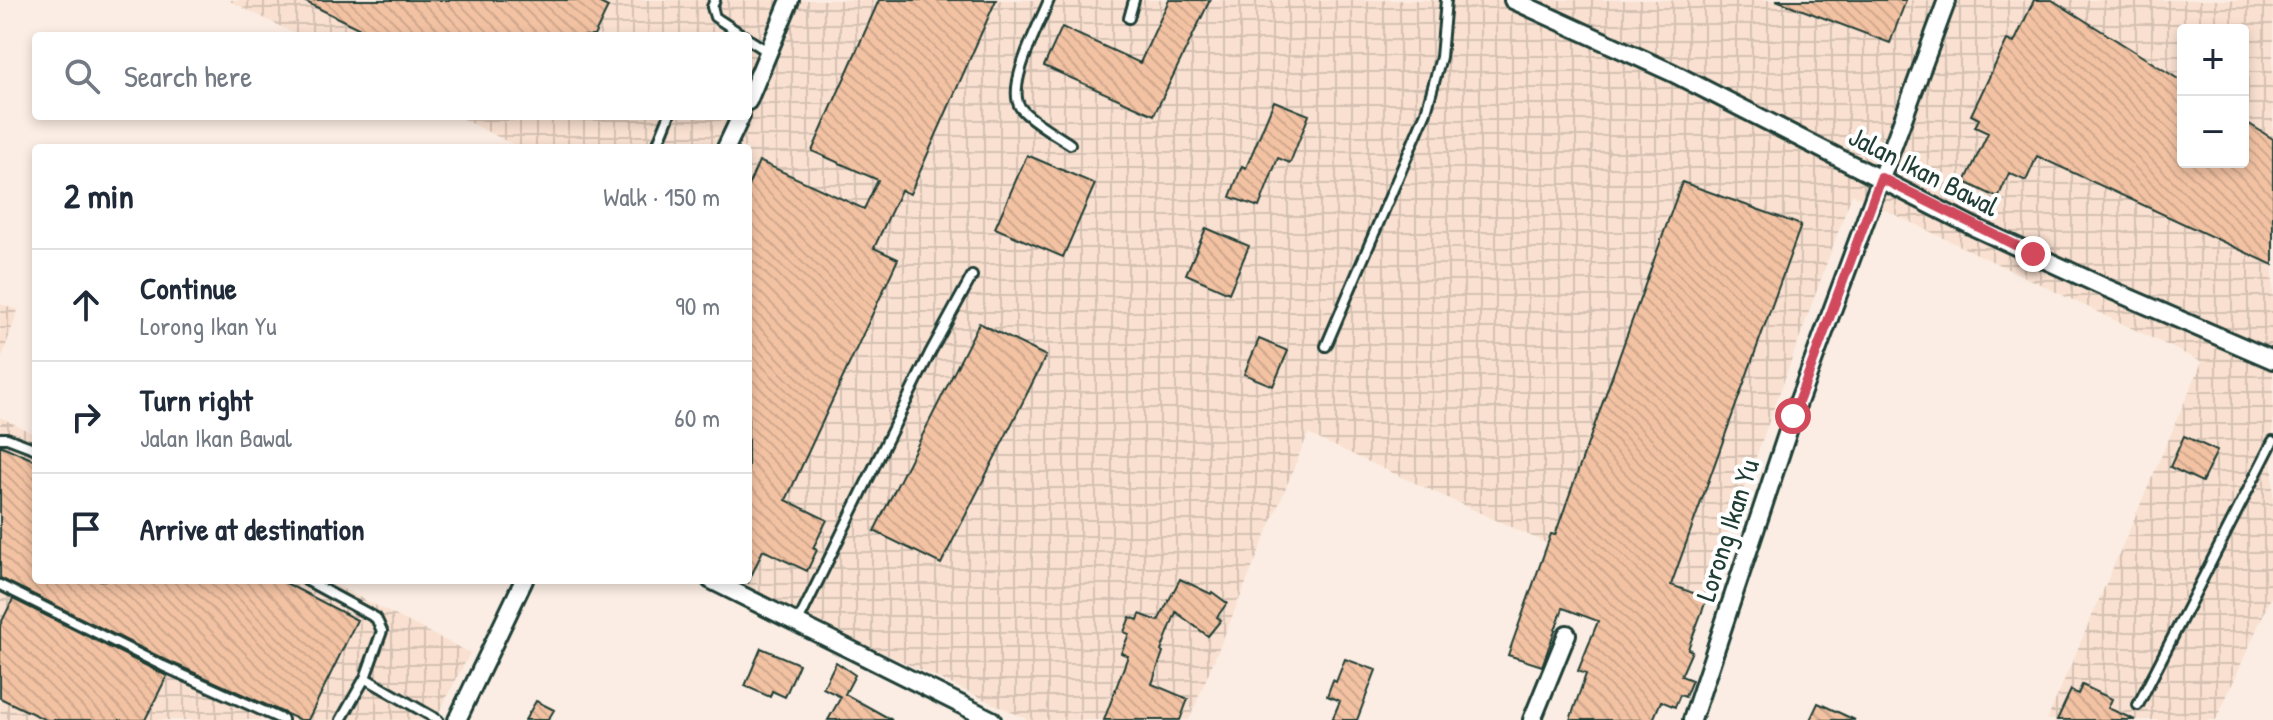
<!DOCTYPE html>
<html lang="en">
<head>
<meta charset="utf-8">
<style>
	:root { --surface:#fff; --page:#f2f2f3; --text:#1f2937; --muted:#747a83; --line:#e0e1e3 }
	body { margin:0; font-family:"Patrick Hand",sans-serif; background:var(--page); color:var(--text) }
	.controls { position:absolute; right:24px; top:24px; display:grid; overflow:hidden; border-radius:8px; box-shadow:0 4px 12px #0003 }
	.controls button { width:72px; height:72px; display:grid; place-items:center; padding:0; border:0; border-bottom:2px solid var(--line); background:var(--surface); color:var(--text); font:40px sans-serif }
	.stop { position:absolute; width:24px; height:24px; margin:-18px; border:6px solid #d1495b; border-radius:50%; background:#fff }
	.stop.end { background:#d1495b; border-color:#fff; box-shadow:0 2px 8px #0008 }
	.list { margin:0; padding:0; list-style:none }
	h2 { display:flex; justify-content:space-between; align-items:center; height:104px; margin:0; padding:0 32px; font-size:34px }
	h2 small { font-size:26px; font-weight:400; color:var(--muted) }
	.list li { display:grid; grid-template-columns:52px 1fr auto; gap:24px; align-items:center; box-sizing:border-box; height:112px; padding:0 32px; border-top:2px solid var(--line) }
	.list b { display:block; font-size:30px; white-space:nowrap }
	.list p { margin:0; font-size:26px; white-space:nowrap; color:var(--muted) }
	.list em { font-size:26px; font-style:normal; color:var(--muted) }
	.icon { flex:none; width:44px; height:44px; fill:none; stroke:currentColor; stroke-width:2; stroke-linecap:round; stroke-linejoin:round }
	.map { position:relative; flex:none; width:2273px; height:720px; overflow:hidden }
	.search { position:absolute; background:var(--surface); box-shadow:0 4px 12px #0003; left:32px; top:32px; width:720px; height:88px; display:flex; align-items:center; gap:20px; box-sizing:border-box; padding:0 28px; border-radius:8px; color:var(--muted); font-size:30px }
	.panel { position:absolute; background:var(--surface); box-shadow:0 4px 12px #0003; left:32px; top:144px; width:720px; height:440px; border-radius:8px }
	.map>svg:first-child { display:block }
</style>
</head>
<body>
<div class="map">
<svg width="2273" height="720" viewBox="0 0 2273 720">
	<defs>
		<pattern id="industrial-grid" width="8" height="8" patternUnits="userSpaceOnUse" patternTransform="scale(2)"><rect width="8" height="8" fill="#f9e0d0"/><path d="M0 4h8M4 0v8" fill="none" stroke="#d5c1b3"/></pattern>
		<pattern id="building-back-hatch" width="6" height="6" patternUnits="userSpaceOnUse" patternTransform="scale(2)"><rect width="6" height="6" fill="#f3c2a3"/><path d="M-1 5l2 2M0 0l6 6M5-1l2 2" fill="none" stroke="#d0a88d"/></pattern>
	</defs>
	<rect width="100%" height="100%" fill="#fbede3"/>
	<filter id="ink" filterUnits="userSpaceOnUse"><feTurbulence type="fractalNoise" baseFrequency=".0125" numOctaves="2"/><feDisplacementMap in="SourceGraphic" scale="16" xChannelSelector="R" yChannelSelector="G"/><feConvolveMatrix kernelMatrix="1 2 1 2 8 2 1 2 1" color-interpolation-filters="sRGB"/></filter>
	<g filter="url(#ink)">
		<!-- industrial -->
		<path fill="url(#industrial-grid)" fill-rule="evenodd" d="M 228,0 L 2273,0 L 2273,593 L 2216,720 L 2047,720 L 2202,362 L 1852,194 L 1699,613 L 1308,434 L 1189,720 L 1029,720 L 725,580 L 748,580 L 748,148 L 520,148 L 457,116 L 748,116 L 748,36 L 299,36 ZM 2183,30 L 2243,30 L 2243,162 L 2183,162 Z
			M 0,304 L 18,310 L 0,363 Z
			M 0,417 L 36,435 L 36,580 L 325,580 L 470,653 L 435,720 L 0,720 Z"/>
		<!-- building -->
		<path fill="url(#building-back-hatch)" stroke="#1f3d34" stroke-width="2" d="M 302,0 L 594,0 L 608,7 L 594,36 L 374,36 Z
			M 879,0 L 996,0 L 910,194 L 901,190 L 874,248 L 898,259 L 786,500 L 827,520 L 813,548 L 817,550 L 807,571 L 763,550 L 748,583 L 748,186 L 759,161 L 864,209 L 878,180 L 812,151 Z
			M 1169,0 L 1210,0 L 1154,115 L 1044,66 L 1062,27 L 1140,63 Z
			M 1776,0 L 1906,0 L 1890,43 Z
			M 2034,0 L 2052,0 L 2183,82 L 2183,162 L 2243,162 L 2243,120 L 2273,139 L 2273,265 L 2037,156 L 2026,181 L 2009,173 L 1998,198 L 1965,182 L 1988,133 L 1975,127 L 1979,119 L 1971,115 L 2007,40 L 2014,43 Z
			M 1274,101 L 1309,115 L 1290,163 L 1278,158 L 1259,207 L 1230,197 L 1242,166 L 1246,168 Z
			M 1027,155 L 1095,184 L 1063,257 L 995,228 Z
			M 1682,182 L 1801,225 L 1671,585 L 1707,598 L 1688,649 L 1692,651 L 1681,676 L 1692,680 L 1685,697 L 1680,695 L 1675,707 L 1661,701 L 1653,720 L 1570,720 L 1586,674 L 1578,671 L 1598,621 L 1563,608 L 1542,666 L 1508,655 L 1551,534 L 1555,535 Z
			M 1206,228 L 1249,246 L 1229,293 L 1186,274 Z
			M 979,323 L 1046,356 L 941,564 L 874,531 Z
			M 1259,339 L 1288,351 L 1273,386 L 1244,374 Z
			M 2184,436 L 2217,451 L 2202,482 L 2170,467 Z
			M 0,445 L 36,461 L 36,580 L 280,580 L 357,620 L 308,720 L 300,720 L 166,660 L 0,578 Z
			M 1180,579 L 1211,594 L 1212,592 L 1227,603 L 1217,617 L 1221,620 L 1208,636 L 1176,612 L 1161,651 L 1163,652 L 1152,684 L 1188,699 L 1180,720 L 1104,720 L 1128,656 L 1121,653 L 1129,634 L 1124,632 L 1130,617 L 1138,620 L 1140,614 L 1158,621 Z
			M 13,599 L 167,676 L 145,720 L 46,720 L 0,698 L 0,625 Z
			M 761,648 L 799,664 L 785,697 L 772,691 L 770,697 L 745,686 Z
			M 1345,659 L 1376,670 L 1357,720 L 1332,720 L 1340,701 L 1327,696 L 1333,680 L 1336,682 Z
			M 836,662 L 855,675 L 845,694 L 892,720 L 828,720 L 841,697 L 823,688 Z
			M 2082,685 L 2112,699 L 2108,708 L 2135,720 L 2057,720 L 2071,690 L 2078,694 Z
			M 536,701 L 554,710 L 548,720 L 525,720 Z
			M 1818,703 L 1855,720 L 1810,720 Z"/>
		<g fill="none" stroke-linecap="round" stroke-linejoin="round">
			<defs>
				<path id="service" d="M 715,0 L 712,7 L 715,17 L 744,36
					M 1049,0 C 1040,23 1006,85 1020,107 C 1027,118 1058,136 1070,144
					M 1129,18 L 1134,0
					M 748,39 L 767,51
					M 656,148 L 669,116
					M 1326,346 L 1426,112 L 1441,57 L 1446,0
					M 0,438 L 7,438 L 36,449
					M 306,580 L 376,618 L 382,631 L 365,678 L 341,720
					M 0,585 L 163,666 L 283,720
					M 798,622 L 930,353 L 972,276
					M 365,678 L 438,720
					M 2138,705 L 2273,441"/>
				<path id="minor" d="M 1513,0 L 1673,73 L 1974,227 L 2102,286 L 2273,360
					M 748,101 L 790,0
					M 726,148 L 741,116
					M 711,580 L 992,720
					M 457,720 L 524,580
					M 1532,720 L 1567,634
					M 1692,720 L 1793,416 L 1947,0"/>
			</defs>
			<!-- service casing -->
			<use href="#service" stroke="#1f3d34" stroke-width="14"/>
			<!-- minor casing -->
			<use href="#minor" stroke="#1f3d34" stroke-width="22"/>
			<!-- service -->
			<use href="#service" stroke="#fff" stroke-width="8"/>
			<!-- minor -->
			<use href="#minor" stroke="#fff" stroke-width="16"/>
		</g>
	</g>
	<g fill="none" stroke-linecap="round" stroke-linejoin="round" filter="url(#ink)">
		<!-- route -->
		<path stroke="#d1495b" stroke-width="10" d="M 1793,416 L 1881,178 L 2033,254"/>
	</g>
	<g text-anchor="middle" stroke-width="8" stroke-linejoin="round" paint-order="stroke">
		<!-- street labels -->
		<g font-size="28" fill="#1f3d34" stroke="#fff">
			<text transform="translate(1924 171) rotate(27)" y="10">Jalan Ikan Bawal</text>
			<text transform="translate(1727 530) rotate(-72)" y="10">Lorong Ikan Yu</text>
		</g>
	</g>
</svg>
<div class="controls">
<button>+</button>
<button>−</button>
</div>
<div class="stop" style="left:1793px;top:416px"></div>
<div class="stop end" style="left:2033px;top:254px"></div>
<div class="search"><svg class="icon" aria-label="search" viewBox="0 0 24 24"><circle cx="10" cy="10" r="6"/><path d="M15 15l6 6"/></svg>Search here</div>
<section class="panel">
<h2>2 min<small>Walk · 150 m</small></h2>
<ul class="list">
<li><svg class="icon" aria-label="ahead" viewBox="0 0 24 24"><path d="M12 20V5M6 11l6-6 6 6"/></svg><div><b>Continue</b><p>Lorong Ikan Yu</p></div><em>90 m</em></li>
<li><svg class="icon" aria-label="right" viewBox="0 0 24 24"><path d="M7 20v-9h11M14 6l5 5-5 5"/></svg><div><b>Turn right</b><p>Jalan Ikan Bawal</p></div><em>60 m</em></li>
<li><svg class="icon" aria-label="arrive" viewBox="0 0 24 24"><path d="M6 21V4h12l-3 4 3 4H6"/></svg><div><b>Arrive at destination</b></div></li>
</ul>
</section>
</div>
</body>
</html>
